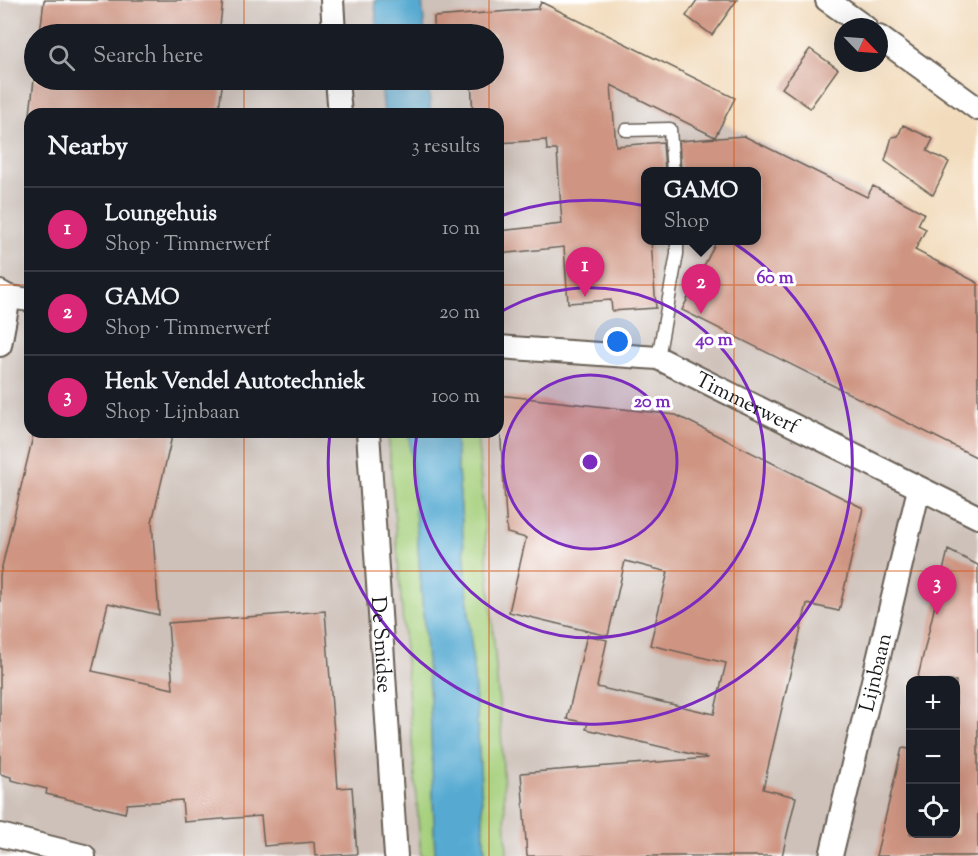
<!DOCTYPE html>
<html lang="en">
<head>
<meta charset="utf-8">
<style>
	:root { --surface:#171b24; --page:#20242c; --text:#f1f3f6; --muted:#9ea1a6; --line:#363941; --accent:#db2777 }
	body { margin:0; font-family:"Sorts Mill Goudy",serif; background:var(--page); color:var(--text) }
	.controls { position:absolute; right:18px; bottom:18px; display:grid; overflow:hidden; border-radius:12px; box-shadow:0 6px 24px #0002 }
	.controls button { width:54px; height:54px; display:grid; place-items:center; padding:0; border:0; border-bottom:2px solid var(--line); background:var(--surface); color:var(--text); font:30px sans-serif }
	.compass { position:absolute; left:834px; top:18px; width:54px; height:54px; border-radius:50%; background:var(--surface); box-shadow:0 6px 24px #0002; rotate:115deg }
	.you { position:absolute; left:618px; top:342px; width:21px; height:21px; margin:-15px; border:4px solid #fff; border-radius:50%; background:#1a73e8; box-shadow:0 0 0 9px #1a73e833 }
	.badge { display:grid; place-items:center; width:39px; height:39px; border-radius:50%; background:var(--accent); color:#fff; font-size:20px; font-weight:700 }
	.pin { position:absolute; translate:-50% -50px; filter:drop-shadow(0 2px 3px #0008) }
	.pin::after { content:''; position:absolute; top:32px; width:21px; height:18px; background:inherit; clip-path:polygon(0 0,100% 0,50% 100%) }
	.popup { position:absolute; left:641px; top:167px; width:120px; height:78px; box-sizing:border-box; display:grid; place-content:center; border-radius:12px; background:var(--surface); filter:drop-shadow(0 2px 4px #0005); font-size:20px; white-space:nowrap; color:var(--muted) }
	.popup b { font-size:22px; color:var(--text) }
	.popup::after { content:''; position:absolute; left:50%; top:100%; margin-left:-12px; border:12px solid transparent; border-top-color:var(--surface) }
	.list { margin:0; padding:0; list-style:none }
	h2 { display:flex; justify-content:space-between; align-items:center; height:78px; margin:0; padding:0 24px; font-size:26px }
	h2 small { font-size:20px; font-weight:400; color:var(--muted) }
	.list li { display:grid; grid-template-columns:39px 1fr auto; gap:18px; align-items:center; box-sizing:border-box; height:84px; padding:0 24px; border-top:2px solid var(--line) }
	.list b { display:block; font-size:22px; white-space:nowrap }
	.list p { margin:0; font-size:20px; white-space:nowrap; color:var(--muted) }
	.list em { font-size:20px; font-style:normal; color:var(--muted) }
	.icon { flex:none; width:33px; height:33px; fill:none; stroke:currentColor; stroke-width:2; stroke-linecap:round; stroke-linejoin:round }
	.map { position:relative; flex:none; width:978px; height:856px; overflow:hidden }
	.search { position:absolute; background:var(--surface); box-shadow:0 6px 24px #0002; left:24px; top:24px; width:480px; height:66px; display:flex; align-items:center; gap:15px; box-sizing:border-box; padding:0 21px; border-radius:33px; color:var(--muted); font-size:22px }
	.panel { position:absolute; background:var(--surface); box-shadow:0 6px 24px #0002; left:24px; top:108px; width:480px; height:330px; border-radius:18px }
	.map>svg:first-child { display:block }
</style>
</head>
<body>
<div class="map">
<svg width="978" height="856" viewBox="0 0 978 856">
	<rect width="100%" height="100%" fill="#fff"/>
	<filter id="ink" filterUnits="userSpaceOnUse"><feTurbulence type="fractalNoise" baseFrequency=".0167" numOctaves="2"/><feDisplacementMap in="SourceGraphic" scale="12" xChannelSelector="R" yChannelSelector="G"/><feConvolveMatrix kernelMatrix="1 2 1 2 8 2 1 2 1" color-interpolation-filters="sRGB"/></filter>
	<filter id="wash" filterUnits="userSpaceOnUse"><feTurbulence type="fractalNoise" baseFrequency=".008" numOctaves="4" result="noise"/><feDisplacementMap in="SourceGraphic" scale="24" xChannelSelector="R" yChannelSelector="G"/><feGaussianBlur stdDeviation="1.35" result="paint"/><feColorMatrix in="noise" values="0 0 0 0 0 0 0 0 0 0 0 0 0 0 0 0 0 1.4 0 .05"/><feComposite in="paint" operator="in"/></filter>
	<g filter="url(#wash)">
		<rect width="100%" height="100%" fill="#f2dbbc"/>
		<!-- industrial -->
		<path fill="#cec1b9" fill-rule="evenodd" d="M 0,0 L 442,0 L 442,2 L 539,0 L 724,96 L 711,117 L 902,211 L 890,237 L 978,283 L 978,856 L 0,856 ZM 34,34 L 494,34 L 494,80 L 34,80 ZM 30,114 L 498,114 L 498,432 L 30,432 ZM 646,172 L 756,172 L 756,240 L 646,240 ZM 910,680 L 956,680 L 956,834 L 910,834 Z"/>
		<!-- green -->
		<path fill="#a5cf7b" stroke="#60764c" stroke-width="1.5" d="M 388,432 L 409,432 L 430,701 L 435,856 L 421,856 Z
			M 455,432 L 477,432 L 501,729 L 507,856 L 485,856 L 477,717 Z"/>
		<!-- water -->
		<path fill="#57aad2" stroke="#3a6377" stroke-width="1.5" d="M 375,0 L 422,0 L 425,34 L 377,34 Z
			M 381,80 L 428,80 L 431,114 L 384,114 Z
			M 409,432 L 455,432 L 477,717 L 485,856 L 435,856 L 430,701 Z"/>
		<g id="blocks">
			<!-- building -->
			<path fill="#cf9582" d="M 44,0 L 223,0 L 219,34 L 40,34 Z
				M 697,0 L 737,0 L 712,35 L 686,16 Z
				M 541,2 L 735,98 L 715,137 L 611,85 L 616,146 L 663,142 L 665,171 L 645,171 L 645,240 L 651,240 L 656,308 L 612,311 L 611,300 L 568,303 L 564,247 L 498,254 L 498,231 L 562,224 L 557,150 L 547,150 L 546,140 L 498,143 L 498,114 L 473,114 L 471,80 L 494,80 L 494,34 L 434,34 L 434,17 L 538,9 Z
				M 810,49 L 838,69 L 810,108 L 782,88 Z
				M 34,80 L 223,80 L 218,114 L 30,114 Z
				M 903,125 L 933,139 L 927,151 L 949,162 L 933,195 L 885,161 L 892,137 L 898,136 Z
				M 744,136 L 867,197 L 873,186 L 924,213 L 918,225 L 926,229 L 915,250 L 978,283 L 978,458 L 682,310 L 717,240 L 756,240 L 756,171 L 681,171 L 679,141 Z
				M 498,395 L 676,415 L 863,508 L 839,611 L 807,604 L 789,678 L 763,789 L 796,797 L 782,856 L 527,856 L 521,773 L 708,758 L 586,729 L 588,723 L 567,719 L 587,635 L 607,640 L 597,687 L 714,714 L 726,663 L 650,645 L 668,572 L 625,561 L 608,636 L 509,612 L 526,538 L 507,533 Z
				M 34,432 L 173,432 L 152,522 L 159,615 L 108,603 L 92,671 L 173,689 L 168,623 L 325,611 L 338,788 L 352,787 L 357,854 L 315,856 L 314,842 L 264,846 L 261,816 L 184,822 L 182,800 L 127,804 L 125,813 L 46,794 L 47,789 L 11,780 L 11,777 L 0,774 L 0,575 Z
				M 948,550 L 978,565 L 978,856 L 876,856 L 902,748 L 910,749 L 910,834 L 956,834 L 956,681 L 917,681 Z"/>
		</g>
	</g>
	<g filter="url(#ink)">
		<use href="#blocks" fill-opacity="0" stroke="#675f54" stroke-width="1.5"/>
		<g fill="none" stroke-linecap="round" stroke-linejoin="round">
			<defs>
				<path id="lane" d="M 626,130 L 670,129 L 673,172
					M 658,358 L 677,254 L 677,240"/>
				<g id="street">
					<path d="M 332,0 L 334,34"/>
					<path d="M 827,0 L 865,27"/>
					<path d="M 879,37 L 978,109"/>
					<path d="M 337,80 L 340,114"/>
					<path d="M 0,292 L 9,297 L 30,300"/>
					<path d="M 0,345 L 9,297"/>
					<path id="s1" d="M 498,347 L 658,358 L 978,517"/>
					<path id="s2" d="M 368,432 L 396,856"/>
					<path d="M 0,835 L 84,856"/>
					<path id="s3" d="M 831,856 L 919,489"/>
				</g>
			</defs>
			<!-- lane casing -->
			<use href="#lane" stroke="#675f54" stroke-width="15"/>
			<!-- street casing -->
			<use href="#street" stroke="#675f54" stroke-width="26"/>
			<!-- lane -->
			<use href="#lane" stroke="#fff" stroke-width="12"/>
			<!-- street -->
			<use href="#street" stroke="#fff" stroke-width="22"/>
		</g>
	</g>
	<!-- grid -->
	<path fill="none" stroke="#d4530e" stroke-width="1.5" stroke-opacity="0.55" d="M 244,0 L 244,34M 489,0 L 489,34M 734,0 L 734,856M 244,80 L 244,114M 489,80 L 489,114M 0,285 L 30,285M 498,285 L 978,285M 244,432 L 244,856M 489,432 L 489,856M 0,571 L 978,571"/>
	<!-- distance rings -->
	<circle cx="590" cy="462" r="87" fill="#7b2cbf" fill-opacity=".12"/>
	<g fill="none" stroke="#7b2cbf" stroke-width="3">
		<circle cx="590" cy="462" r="87"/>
		<path d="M499 313A175 175 0 1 1 417 433"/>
		<path d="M498 217A262 262 0 1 1 330 432"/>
	</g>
	<g text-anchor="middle" stroke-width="6" stroke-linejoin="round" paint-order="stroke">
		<!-- street labels -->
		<g font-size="21" fill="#1c1c1c" stroke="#fff">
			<text dy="7" stroke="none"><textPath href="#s1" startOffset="260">Timmerwerf</textPath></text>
			<text dy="7" stroke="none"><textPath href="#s2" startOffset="213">De Smidse</textPath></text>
			<text dy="7" stroke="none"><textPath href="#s3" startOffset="189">Lijnbaan</textPath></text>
		</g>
	</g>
	<circle cx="590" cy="462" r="9" fill="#7b2cbf" stroke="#fff" stroke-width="3"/>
	<g font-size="18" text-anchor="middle" font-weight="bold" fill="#7b2cbf" stroke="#fff" stroke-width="6" stroke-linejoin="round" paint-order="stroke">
		<text x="775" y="283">60 m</text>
		<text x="714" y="345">40 m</text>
		<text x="652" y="407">20 m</text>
	</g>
</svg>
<div class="controls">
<button>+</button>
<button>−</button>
<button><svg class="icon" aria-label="locate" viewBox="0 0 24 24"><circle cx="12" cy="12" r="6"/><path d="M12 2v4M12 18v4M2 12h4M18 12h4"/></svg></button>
</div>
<svg class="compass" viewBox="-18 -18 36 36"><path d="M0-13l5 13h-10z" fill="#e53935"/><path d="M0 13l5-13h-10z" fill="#9ea1a6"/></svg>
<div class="you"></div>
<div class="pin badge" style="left:585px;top:297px">1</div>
<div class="pin badge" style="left:701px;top:314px">2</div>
<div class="popup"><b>GAMO</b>Shop</div>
<div class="pin badge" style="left:937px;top:615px">3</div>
<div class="search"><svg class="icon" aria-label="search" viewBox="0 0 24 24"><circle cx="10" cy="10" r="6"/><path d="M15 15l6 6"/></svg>Search here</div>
<section class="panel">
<h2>Nearby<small>3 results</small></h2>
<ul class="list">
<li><span class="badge">1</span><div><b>Loungehuis</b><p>Shop · Timmerwerf</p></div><em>10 m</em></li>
<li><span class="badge">2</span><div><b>GAMO</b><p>Shop · Timmerwerf</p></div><em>20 m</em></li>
<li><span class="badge">3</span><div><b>Henk Vendel Autotechniek</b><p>Shop · Lijnbaan</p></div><em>100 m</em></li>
</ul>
</section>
</div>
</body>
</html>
